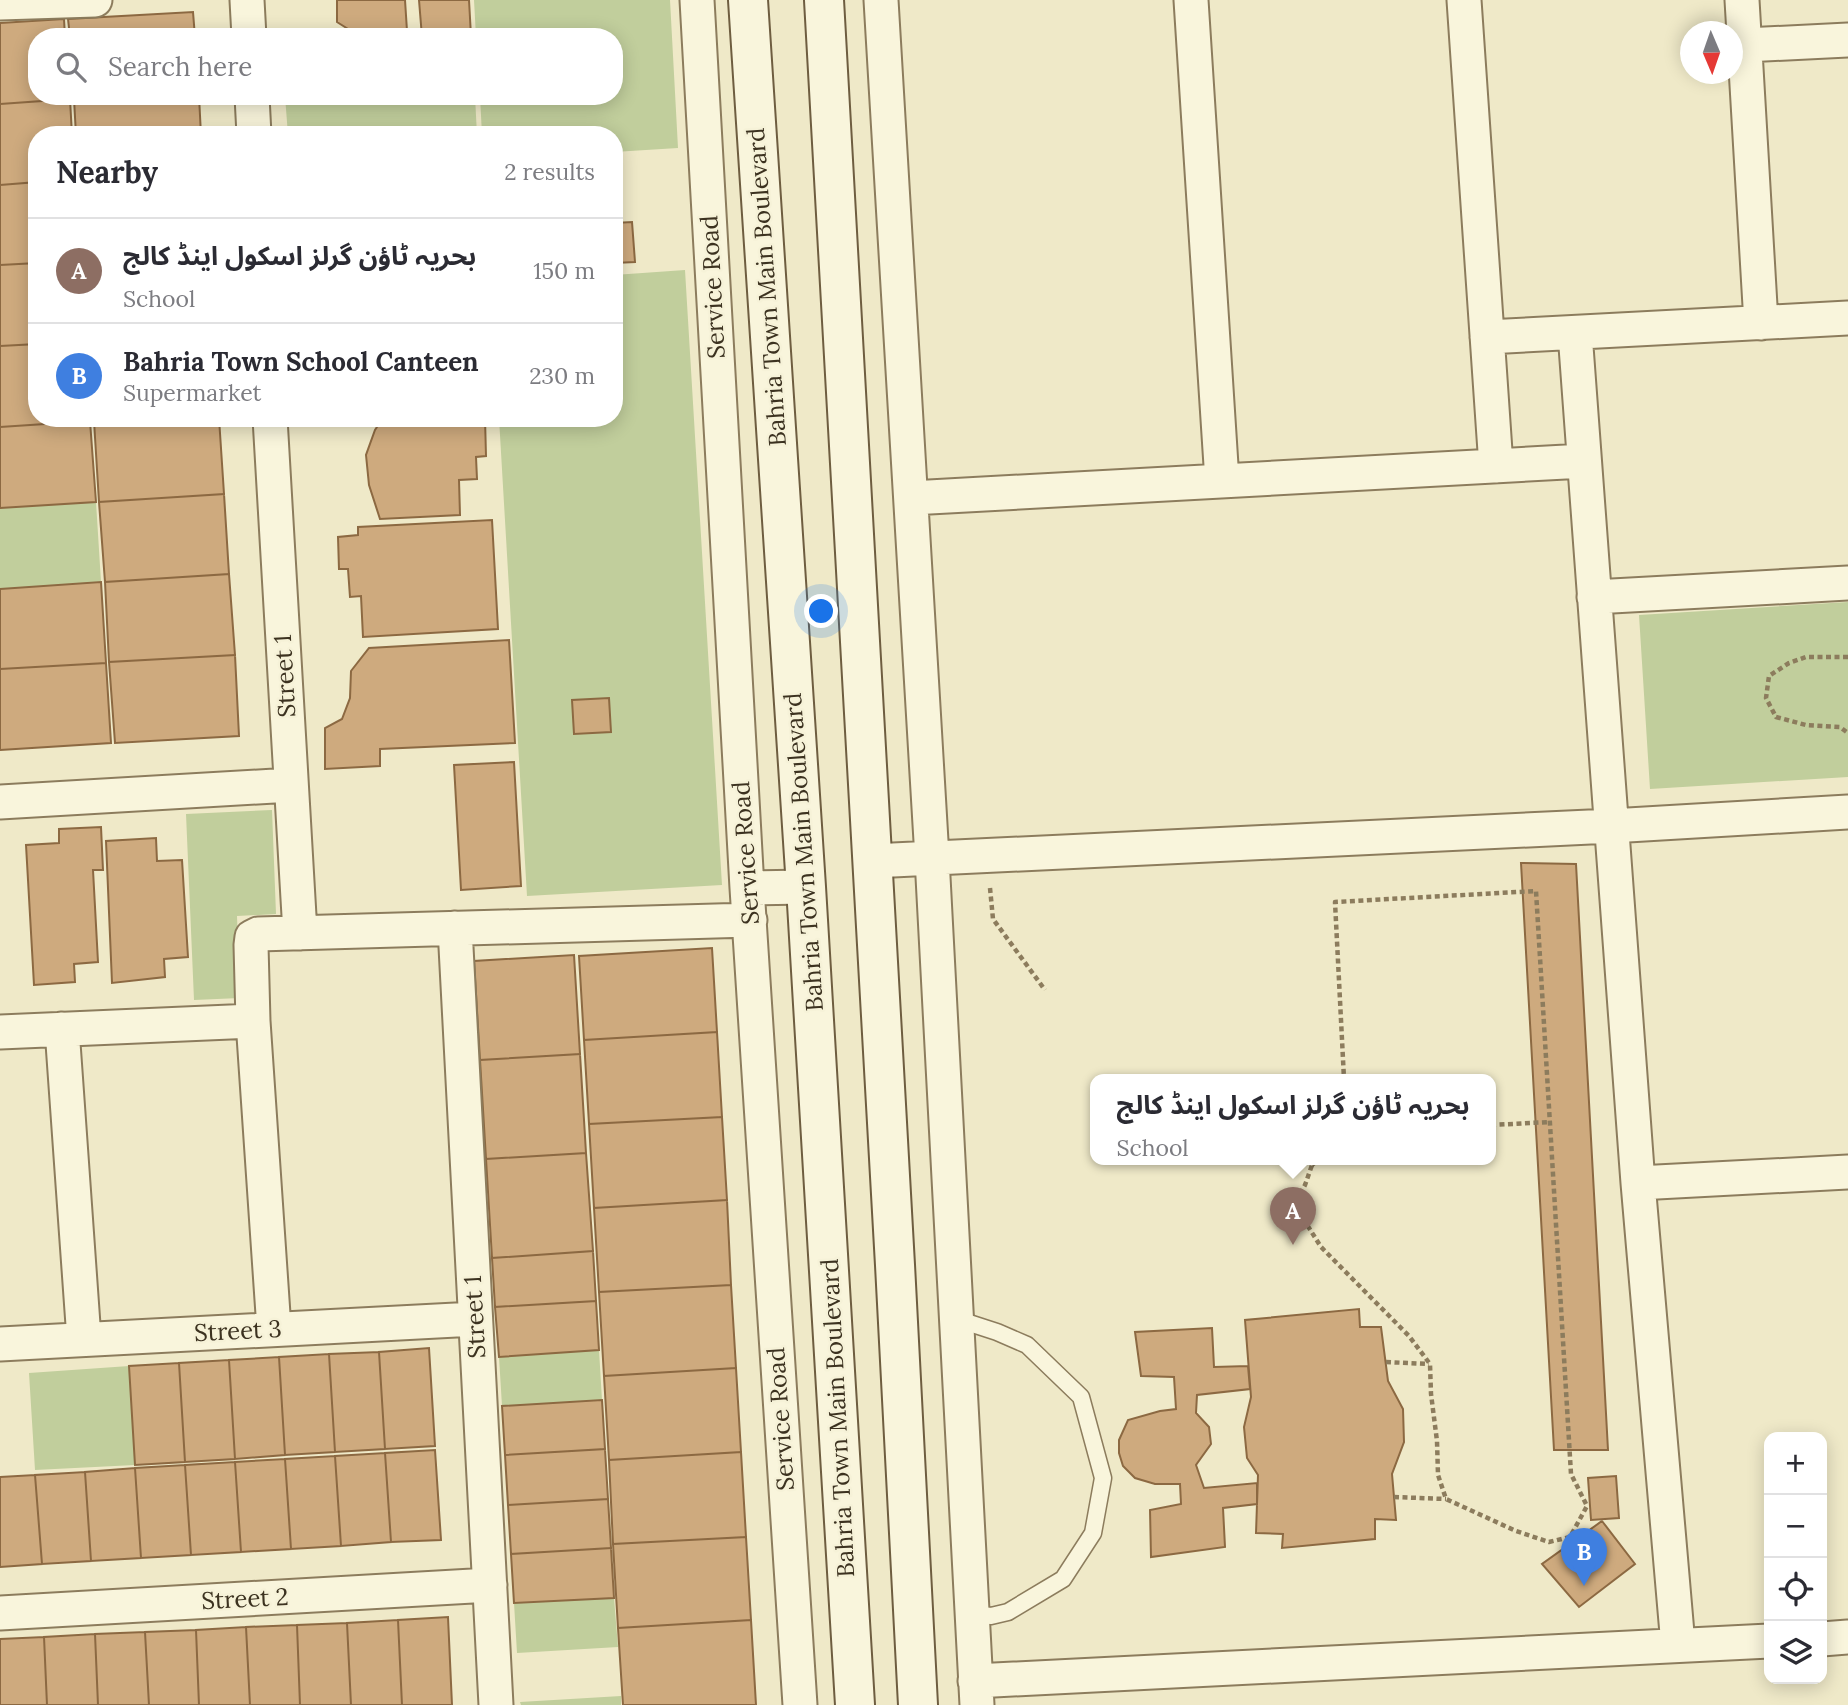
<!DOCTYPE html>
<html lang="en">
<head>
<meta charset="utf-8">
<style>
	:root { --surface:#fff; --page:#f7f7f7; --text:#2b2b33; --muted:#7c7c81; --line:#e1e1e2; --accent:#9c3b2c }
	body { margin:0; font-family:Lora,"Noto Sans Arabic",serif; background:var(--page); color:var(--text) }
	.controls { position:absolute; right:21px; bottom:21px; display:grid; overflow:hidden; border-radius:14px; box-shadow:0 4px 18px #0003 }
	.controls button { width:63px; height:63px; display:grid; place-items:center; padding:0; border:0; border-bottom:2px solid var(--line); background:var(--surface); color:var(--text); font:35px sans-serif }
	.compass { position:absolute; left:1680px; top:21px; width:63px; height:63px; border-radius:50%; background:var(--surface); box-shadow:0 4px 18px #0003; rotate:178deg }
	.you { position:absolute; left:822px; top:612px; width:24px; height:24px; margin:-18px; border:5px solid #fff; border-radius:50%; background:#1a73e8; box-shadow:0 0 0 10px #1a73e833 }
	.badge { display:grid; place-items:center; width:46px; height:46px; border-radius:50%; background:var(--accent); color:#fff; font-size:23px; font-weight:700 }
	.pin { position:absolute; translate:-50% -58px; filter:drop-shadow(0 2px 4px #0008) }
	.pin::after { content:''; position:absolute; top:37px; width:24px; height:21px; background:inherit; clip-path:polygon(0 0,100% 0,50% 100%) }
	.popup { position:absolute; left:1090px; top:1074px; width:406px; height:91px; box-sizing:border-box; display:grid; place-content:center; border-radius:14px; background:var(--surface); filter:drop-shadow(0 2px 5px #0005); font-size:23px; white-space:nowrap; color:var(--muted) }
	.popup b { font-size:26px; color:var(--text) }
	.popup::after { content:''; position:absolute; left:50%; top:100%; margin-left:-14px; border:14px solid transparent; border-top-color:var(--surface) }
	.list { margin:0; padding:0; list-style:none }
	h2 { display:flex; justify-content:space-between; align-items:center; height:91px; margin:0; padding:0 28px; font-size:30px }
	h2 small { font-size:23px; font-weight:400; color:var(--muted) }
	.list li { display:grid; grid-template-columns:46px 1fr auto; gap:21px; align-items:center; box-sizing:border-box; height:105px; padding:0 28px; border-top:2px solid var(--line) }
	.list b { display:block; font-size:26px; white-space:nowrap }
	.list p { margin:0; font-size:23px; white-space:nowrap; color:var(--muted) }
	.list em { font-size:23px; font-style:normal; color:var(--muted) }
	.icon { flex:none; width:38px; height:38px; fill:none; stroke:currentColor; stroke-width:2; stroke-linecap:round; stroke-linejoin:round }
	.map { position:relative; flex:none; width:1848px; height:1705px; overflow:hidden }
	.search { position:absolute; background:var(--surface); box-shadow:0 4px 18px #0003; left:28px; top:28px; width:595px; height:77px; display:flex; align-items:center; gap:18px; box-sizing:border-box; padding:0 24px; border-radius:28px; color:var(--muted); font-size:26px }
	.panel { position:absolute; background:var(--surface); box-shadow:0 4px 18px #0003; left:28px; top:126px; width:595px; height:301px; border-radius:28px }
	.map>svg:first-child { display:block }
</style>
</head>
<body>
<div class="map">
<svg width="1848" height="1705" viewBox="0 0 1848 1705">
	<rect width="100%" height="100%" fill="#efe9c8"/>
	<!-- green -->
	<path fill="#c1ce9c" d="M 474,0 L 670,0 L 678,148 L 614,152 L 614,135 L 482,135 L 480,96 L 614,96 L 614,37 L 476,37 Z
		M 285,96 L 475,96 L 477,135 L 288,135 Z
		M 685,270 L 722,885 L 527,896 L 499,418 L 614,418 L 614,275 Z
		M 96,502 L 101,582 L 0,589 L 0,508 Z
		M 1848,602 L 1848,777 L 1650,789 L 1639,615 Z
		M 272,810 L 276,914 L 237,916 L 240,998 L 194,1000 L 186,814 Z
		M 599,1350 L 602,1400 L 502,1406 L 499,1357 Z
		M 129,1366 L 135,1465 L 35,1470 L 29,1373 Z
		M 614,1598 L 618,1647 L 517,1653 L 514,1603 Z
		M 621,1696 L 621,1705 L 521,1705 L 520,1702 Z"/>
	<!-- building -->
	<path fill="#ceaa7e" stroke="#8c6942" stroke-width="2" d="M 337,0 L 405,0 L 407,31 L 356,34 L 337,22 Z
		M 419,0 L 469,0 L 471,36 L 422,37 Z
		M 193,12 L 195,37 L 70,37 L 68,19 Z
		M 64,19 L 65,37 L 37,37 L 37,96 L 69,96 L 70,99 L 0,104 L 0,23 Z
		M 124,96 L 199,96 L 201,135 L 76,135 L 74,99 Z
		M 70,99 L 72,135 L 37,135 L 37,182 L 0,185 L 0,104 Z
		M 37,182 L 37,263 L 0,265 L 0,185 Z
		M 632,222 L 635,262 L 614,263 L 614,223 Z
		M 37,263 L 37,344 L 0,346 L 0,265 Z
		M 37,344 L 37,418 L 90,418 L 90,421 L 0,427 L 0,346 Z
		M 140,418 L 219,418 L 224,494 L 99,502 L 94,421 Z
		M 383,418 L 485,418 L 486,456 L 476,457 L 477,479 L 459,480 L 460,515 L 380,519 L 369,485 L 366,455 L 375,430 Z
		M 90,421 L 96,502 L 0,508 L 0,427 Z
		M 224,494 L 229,574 L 105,582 L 99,502 Z
		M 492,520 L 498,629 L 363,637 L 361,596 L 350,597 L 348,569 L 339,569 L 338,537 L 358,535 L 358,527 Z
		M 229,574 L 235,655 L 109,662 L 105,582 Z
		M 101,582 L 106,663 L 0,669 L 0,589 Z
		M 509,640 L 515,743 L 380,749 L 380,766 L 325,769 L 325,728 L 342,719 L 350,698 L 351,671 L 369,648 Z
		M 235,655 L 239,736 L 115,743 L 109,662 Z
		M 106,663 L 111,743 L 0,750 L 0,669 Z
		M 609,698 L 611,732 L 574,734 L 572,700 Z
		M 514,762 L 521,886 L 461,890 L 454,765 Z
		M 101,827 L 103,870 L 93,870 L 98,962 L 74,964 L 75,982 L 34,985 L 26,845 L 59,843 L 59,829 Z
		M 156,838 L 157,861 L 182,860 L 188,957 L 164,959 L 165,977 L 112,983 L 106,841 Z
		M 1521,863 L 1576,864 L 1608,1450 L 1554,1450 Z
		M 712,948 L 717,1032 L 584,1040 L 579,956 Z
		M 574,955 L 580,1054 L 480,1060 L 474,961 Z
		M 717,1032 L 722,1117 L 589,1124 L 584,1040 Z
		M 580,1054 L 586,1153 L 486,1159 L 480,1060 Z
		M 722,1117 L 727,1200 L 594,1208 L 589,1124 Z
		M 586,1153 L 593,1251 L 492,1258 L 486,1159 Z
		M 727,1200 L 731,1285 L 599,1292 L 594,1208 Z
		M 593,1251 L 596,1301 L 495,1307 L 492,1258 Z
		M 731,1285 L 736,1368 L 604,1376 L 599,1292 Z
		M 596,1301 L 599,1350 L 499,1357 L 495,1307 Z
		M 1359,1309 L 1360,1327 L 1381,1327 L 1388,1381 L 1403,1409 L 1404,1442 L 1392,1474 L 1396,1520 L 1375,1519 L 1375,1539 L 1282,1548 L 1283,1534 L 1256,1533 L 1258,1475 L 1247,1458 L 1244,1427 L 1251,1397 L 1245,1320 Z
		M 1212,1328 L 1214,1367 L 1248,1366 L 1250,1389 L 1197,1395 L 1196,1413 L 1209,1427 L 1211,1444 L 1196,1465 L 1204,1488 L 1257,1483 L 1257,1504 L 1223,1508 L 1225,1547 L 1151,1557 L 1150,1510 L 1181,1504 L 1180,1484 L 1155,1484 L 1135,1478 L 1123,1466 L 1119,1453 L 1119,1440 L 1128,1420 L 1160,1411 L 1176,1409 L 1174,1377 L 1141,1376 L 1135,1332 Z
		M 429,1348 L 435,1446 L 385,1449 L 379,1352 Z
		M 379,1352 L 385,1449 L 335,1452 L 329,1354 Z
		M 329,1354 L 335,1452 L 285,1455 L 279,1357 Z
		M 279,1357 L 285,1455 L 235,1459 L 229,1360 Z
		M 229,1360 L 235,1459 L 185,1462 L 179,1363 Z
		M 179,1363 L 185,1462 L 135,1465 L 129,1366 Z
		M 736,1368 L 741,1452 L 609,1460 L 604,1376 Z
		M 602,1400 L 605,1449 L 505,1455 L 502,1406 Z
		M 605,1449 L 608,1499 L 508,1505 L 505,1455 Z
		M 435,1450 L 441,1540 L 391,1542 L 385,1453 Z
		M 741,1452 L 746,1537 L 613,1544 L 609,1460 Z
		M 385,1453 L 391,1542 L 341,1546 L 335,1456 Z
		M 335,1456 L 341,1546 L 291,1549 L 285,1459 Z
		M 285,1459 L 291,1549 L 241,1552 L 235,1462 Z
		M 235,1462 L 241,1552 L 191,1555 L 185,1465 Z
		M 185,1465 L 191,1555 L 141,1558 L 135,1468 Z
		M 135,1468 L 141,1558 L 91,1561 L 85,1472 Z
		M 85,1472 L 91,1561 L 42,1564 L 35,1475 Z
		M 35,1475 L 42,1564 L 0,1567 L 0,1477 Z
		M 1616,1476 L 1619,1518 L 1591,1520 L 1588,1478 Z
		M 608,1499 L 611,1548 L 511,1554 L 508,1505 Z
		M 1602,1521 L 1635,1564 L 1579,1607 L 1542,1564 Z
		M 746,1537 L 751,1620 L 618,1628 L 613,1544 Z
		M 611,1548 L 614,1598 L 514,1603 L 511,1554 Z
		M 448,1617 L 452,1705 L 402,1705 L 398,1620 Z
		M 398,1620 L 402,1705 L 351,1705 L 347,1623 Z
		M 751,1620 L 756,1705 L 623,1705 L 618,1628 Z
		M 347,1623 L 351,1705 L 300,1705 L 297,1625 Z
		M 297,1625 L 300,1705 L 250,1705 L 246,1627 Z
		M 246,1627 L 250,1705 L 199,1705 L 196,1630 Z
		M 196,1630 L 199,1705 L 149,1705 L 145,1632 Z
		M 145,1632 L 149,1705 L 98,1705 L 95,1634 Z
		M 95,1634 L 98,1705 L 47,1705 L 44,1637 Z
		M 44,1637 L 47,1705 L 0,1705 L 0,1639 Z"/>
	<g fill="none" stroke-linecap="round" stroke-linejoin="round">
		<defs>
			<path id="service" d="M 957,1319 L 997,1332 L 1027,1345 L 1081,1397 L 1103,1478 L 1093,1533 L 1063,1579 L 1008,1612 L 991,1616 L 972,1614"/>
			<path id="minor" d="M 247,0 L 249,37
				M 697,0 L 747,888 L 800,1705
				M 881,0 L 932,858 L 977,1705
				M 1191,0 L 1222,481
				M 1464,0 L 1496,466
				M 1742,0 L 1761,323
				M 0,3 L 95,0
				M 1745,45 L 1848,40
				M 252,96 L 254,135
				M 1575,333 L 1638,1183 L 1678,1645
				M 1487,337 L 1848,318
				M 270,418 L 300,933
				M 911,498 L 1584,461
				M 1594,597 L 1848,583
				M 0,802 L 291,785
				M 872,861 L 1611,826 L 1848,812
				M 747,888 L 806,887
				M 455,928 L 496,1705
				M 62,1029 L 84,1339
				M 0,1032 L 253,1021
				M 1638,1183 L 1848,1172
				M 274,1329 L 253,1021 L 251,945 L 252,937 L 258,934 L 750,920
				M 0,1344 L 475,1319
				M 0,1613 L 490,1585
				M 1822,1639 L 1848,1637
				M 975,1681 L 1769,1641"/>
			<path id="secondary" d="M 748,0 L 806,887 L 855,1705
				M 824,0 L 895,1265 L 918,1705"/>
		</defs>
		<!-- service casing -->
		<use href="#service" stroke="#8c7c5d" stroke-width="19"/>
		<!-- minor casing -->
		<use href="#minor" stroke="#8c7c5d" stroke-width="37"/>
		<!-- secondary casing -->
		<use href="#secondary" stroke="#6e5d40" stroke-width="42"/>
		<!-- path -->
		<path stroke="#8c7c5d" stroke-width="4.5" stroke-dasharray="5 3.5" stroke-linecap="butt" d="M 1848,657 L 1806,657 L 1789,663 L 1769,676 L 1766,698 L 1776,717 L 1806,725 L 1840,727 L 1848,733
			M 990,888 L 993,919 L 1045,990
			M 1491,1125 L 1550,1122
			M 1307,1159 L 1312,1165 L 1305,1185 L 1294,1204 L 1321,1247 L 1409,1336 L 1430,1364 L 1431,1394 L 1437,1441 L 1438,1475 L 1446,1499 L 1516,1531 L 1549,1542 L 1570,1537 L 1587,1506 L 1571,1474 L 1536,891 L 1335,902 L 1344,1079
			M 1312,1165 L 1319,1159
			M 1386,1362 L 1429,1364
			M 1394,1497 L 1446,1499"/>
		<!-- service -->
		<use href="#service" stroke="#f9f5dc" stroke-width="16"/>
		<!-- minor -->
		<use href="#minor" stroke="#f9f5dc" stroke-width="33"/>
		<!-- secondary -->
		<use href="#secondary" stroke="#f9f5dc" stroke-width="38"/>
	</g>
	<g text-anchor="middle" stroke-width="5" stroke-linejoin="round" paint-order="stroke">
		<!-- street labels -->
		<g font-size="24" fill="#3c3220" stroke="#f6f2d8">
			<text transform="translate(713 287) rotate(-93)" y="8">Service Road</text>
			<text transform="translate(767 287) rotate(-94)" y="8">Bahria Town Main Boulevard</text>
			<text transform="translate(285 676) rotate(-93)" y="8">Street 1</text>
			<text transform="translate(804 852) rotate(-94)" y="8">Bahria Town Main Boulevard</text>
			<text transform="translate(746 853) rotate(-94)" y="8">Service Road</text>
			<text transform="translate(475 1317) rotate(-93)" y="8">Street 1</text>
			<text transform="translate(238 1331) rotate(-3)" y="8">Street 3</text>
			<text transform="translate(838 1418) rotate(-93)" y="8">Bahria Town Main Boulevard</text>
			<text transform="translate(781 1419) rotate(-94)" y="8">Service Road</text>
			<text transform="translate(245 1599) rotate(-3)" y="8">Street 2</text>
		</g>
	</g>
</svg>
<div class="controls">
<button>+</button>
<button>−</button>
<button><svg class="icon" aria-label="locate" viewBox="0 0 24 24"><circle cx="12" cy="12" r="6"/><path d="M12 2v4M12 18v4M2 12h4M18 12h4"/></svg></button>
<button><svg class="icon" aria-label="layers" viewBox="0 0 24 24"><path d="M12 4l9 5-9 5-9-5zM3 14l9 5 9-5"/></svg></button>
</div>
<svg class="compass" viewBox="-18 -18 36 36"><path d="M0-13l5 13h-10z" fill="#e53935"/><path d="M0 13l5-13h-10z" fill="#7c7c81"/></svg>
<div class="you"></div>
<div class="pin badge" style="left:1293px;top:1245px;background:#8d6e63">A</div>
<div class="popup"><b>بحریہ ٹاؤن گرلز اسکول اینڈ کالج</b>School</div>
<div class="pin badge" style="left:1584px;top:1586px;background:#3f7fe0">B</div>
<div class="search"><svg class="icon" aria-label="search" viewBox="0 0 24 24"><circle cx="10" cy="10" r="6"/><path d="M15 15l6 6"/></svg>Search here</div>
<section class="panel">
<h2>Nearby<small>2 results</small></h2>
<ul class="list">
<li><span class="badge" style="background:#8d6e63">A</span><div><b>بحریہ ٹاؤن گرلز اسکول اینڈ کالج</b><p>School</p></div><em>150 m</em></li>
<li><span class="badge" style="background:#3f7fe0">B</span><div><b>Bahria Town School Canteen</b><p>Supermarket</p></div><em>230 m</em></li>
</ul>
</section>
</div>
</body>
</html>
